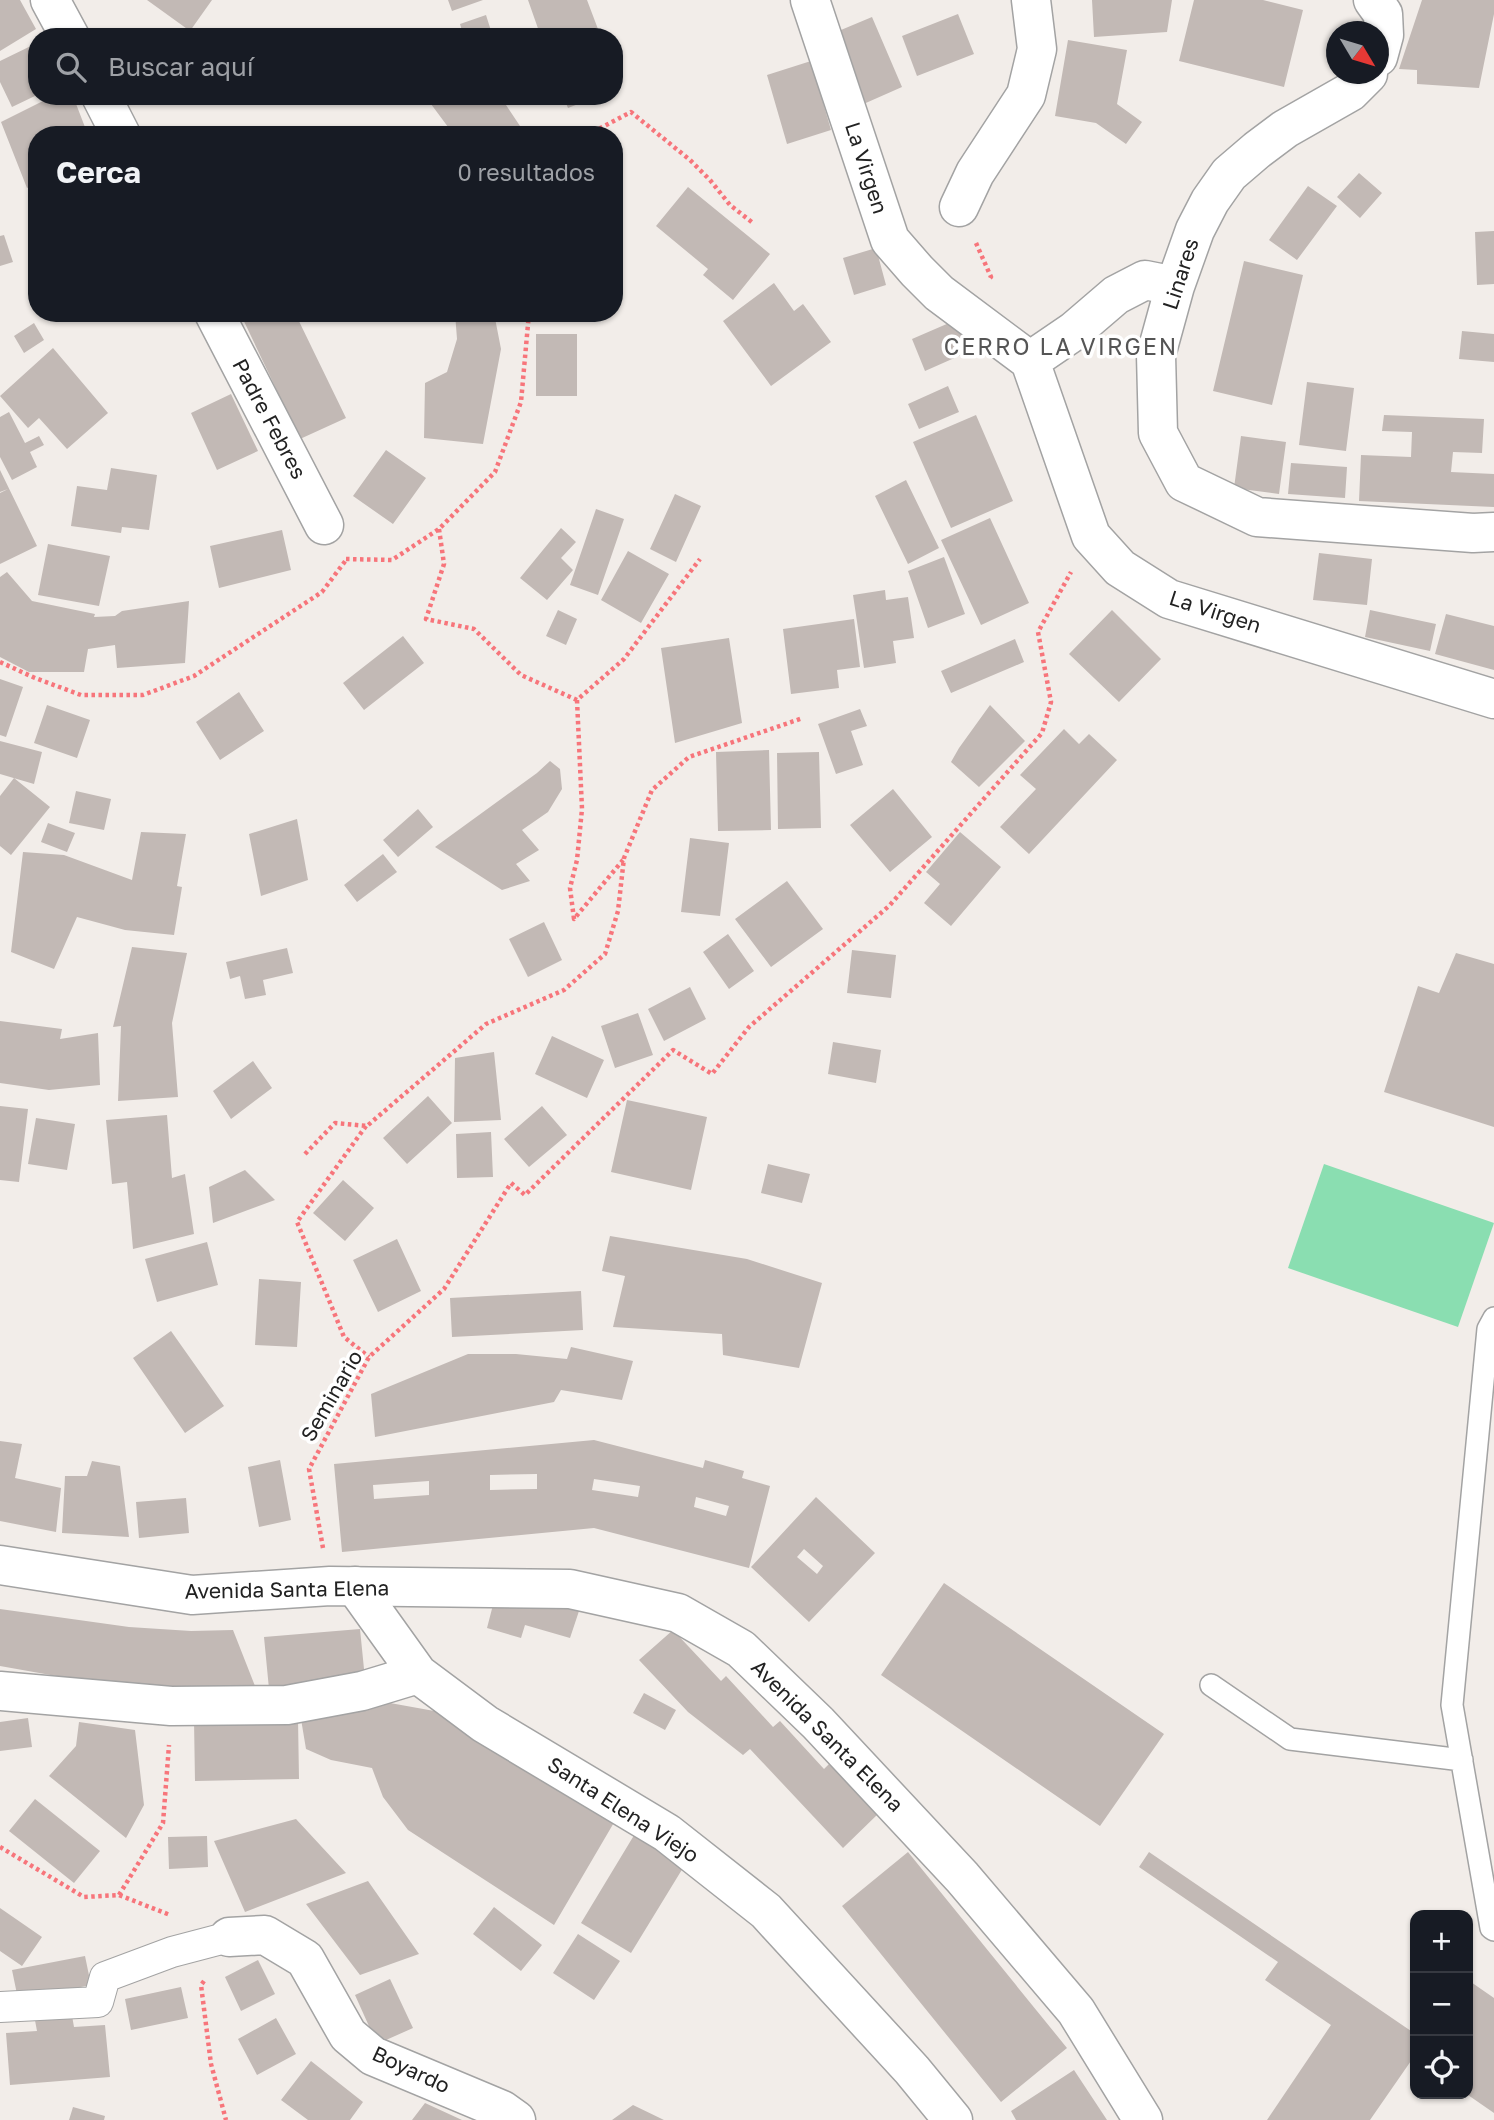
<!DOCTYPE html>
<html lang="es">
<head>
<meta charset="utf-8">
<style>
	:root { --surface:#171b24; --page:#242831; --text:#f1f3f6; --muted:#9ea1a6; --line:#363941 }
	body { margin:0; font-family:"Golos Text",sans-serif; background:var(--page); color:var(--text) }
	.controls { position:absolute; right:21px; bottom:21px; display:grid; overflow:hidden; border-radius:14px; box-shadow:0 2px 5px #0004 }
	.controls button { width:63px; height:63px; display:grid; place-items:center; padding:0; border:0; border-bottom:2px solid var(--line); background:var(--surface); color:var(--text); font:35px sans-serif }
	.compass { position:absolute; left:1326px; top:21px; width:63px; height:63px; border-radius:50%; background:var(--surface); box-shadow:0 2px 5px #0004; rotate:128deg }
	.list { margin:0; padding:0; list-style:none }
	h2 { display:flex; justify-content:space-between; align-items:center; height:91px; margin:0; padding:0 28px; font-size:30px }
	h2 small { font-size:23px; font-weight:400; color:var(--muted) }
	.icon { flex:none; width:38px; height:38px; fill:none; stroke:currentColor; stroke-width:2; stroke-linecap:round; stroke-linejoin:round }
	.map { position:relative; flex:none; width:1494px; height:2120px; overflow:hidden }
	.search { position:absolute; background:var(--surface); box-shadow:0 2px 5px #0004; left:28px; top:28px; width:595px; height:77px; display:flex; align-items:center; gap:18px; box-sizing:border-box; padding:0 24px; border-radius:28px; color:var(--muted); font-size:26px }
	.panel { position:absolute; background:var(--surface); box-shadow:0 2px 5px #0004; left:28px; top:126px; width:595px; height:196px; border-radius:28px }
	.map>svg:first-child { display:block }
</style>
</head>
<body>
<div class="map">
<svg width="1494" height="2120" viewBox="0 0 1494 2120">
	<rect width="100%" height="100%" fill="#f2ede9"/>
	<!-- pitch -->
	<path fill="#8adeb1" d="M 1324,1164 L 1494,1223 L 1458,1327 L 1288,1268 Z"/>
	<!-- building -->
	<path fill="#c2b9b5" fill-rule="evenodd" d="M 0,0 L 20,0 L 36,29 L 0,51 Z
		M 147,0 L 212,0 L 190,31 Z
		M 448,0 L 483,0 L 452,11 Z
		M 528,0 L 587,0 L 601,37 L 541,37 Z
		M 1092,0 L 1172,0 L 1167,32 L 1094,37 Z
		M 1194,0 L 1263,0 L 1303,10 L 1284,87 L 1179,61 Z
		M 1422,0 L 1494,0 L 1494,14 L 1479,88 L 1417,84 L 1417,70 L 1399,69 Z
		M 958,14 L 974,54 L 917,76 L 902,36 Z
		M 486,15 L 493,37 L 464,37 L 460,24 Z
		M 872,17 L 902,87 L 859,106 L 829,35 Z
		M 1068,40 L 1127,50 L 1117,104 L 1142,122 L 1126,144 L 1096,123 L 1055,116 Z
		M 37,43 L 37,95 L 12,107 L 0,82 L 0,61 Z
		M 811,61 L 831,130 L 787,144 L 767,75 Z
		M 53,96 L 73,96 L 88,135 L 37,135 L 37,183 L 27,188 L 1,122 Z
		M 391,96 L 410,96 L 411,99 L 392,103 Z
		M 425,96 L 500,96 L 526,135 L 454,135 Z
		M 563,96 L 599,96 L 568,108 Z
		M 1359,173 L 1382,193 L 1360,218 L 1337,197 Z
		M 1308,186 L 1337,206 L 1297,260 L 1269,240 Z
		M 688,187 L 770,254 L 733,300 L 703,275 L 708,269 L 656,226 Z
		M 1494,231 L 1494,284 L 1477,285 L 1475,232 Z
		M 4,235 L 13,262 L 0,266 L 0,236 Z
		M 876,248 L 886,285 L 854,295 L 843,258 Z
		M 1244,261 L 1303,275 L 1272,405 L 1213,391 Z
		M 774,283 L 794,311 L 803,304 L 831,342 L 771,386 L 723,321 Z
		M 240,313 L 295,313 L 346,418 L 300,439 Z
		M 455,313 L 494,313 L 501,349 L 483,444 L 424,438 L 425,383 L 447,372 L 457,339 Z
		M 34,323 L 44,340 L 24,353 L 14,336 Z
		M 949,323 L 977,348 L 925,371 L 912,339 Z
		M 1462,331 L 1494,334 L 1494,362 L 1459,359 Z
		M 536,334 L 577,334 L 577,396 L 536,396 Z
		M 53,348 L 108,413 L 67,449 L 39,418 L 28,428 L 0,396 Z
		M 1307,382 L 1354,388 L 1346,451 L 1299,445 Z
		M 948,386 L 959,412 L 919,429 L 908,404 Z
		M 231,394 L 258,451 L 217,470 L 191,413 Z
		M 9,412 L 25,443 L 39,436 L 44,445 L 30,452 L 37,467 L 12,480 L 0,457 L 0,417 Z
		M 976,415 L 1013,501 L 951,528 L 913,442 Z
		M 1384,415 L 1484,419 L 1482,453 L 1453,452 L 1451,472 L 1494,474 L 1494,507 L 1359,501 L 1361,455 L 1411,457 L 1412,432 L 1382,431 Z
		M 1241,436 L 1286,442 L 1279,494 L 1234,488 Z
		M 386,450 L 426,478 L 393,524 L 353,496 Z
		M 1291,463 L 1347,467 L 1345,498 L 1288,494 Z
		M 111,468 L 157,475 L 149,530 L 122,527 L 121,533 L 71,526 L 77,486 L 107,490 Z
		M 0,470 L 37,546 L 0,564 L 0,493 L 8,489 L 0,492 Z
		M 906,480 L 939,548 L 908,564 L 875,496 Z
		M 675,494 L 701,506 L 676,562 L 650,549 Z
		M 596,509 L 624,519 L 598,595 L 570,585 Z
		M 990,518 L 1029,603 L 981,625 L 941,540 Z
		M 561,528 L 576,542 L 561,558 L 573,570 L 547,600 L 520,578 Z
		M 282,530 L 291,570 L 219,588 L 210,546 Z
		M 48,544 L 110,556 L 99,606 L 38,595 Z
		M 628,551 L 669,574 L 641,623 L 601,600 Z
		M 1319,553 L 1372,559 L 1367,605 L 1313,600 Z
		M 944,557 L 965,614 L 928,628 L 908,571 Z
		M 7,572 L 32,601 L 95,614 L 94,617 L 115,616 L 122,611 L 189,601 L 185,663 L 117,668 L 115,645 L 88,649 L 84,672 L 29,672 L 0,657 L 0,577 Z
		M 885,590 L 886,600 L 908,597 L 914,638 L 893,641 L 896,663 L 864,668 L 853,595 Z
		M 558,610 L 577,619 L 566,645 L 546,636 Z
		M 1112,610 L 1161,659 L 1119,702 L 1069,654 Z
		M 1370,610 L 1436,624 L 1430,651 L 1365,637 Z
		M 1446,614 L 1494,626 L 1494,670 L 1435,654 Z
		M 854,619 L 860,667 L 837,670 L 839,688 L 791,694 L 783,629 Z
		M 403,636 L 424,663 L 364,710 L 343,683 Z
		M 729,638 L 742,723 L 675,743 L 661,648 Z
		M 1015,639 L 1024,662 L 951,693 L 941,671 Z
		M 0,679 L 23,687 L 6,737 L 0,735 Z
		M 239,692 L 264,731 L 220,760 L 196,722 Z
		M 47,705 L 90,720 L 77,758 L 34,743 Z
		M 990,705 L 1025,741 L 979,787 L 951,762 L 959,748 Z
		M 860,709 L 867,726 L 851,731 L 863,765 L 836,774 L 818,724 Z
		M 1064,729 L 1079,744 L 1089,734 L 1117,760 L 1029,854 L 1000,827 L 1036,789 L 1020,775 Z
		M 0,741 L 42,752 L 34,784 L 0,774 Z
		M 769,750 L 771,830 L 718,831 L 716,752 Z
		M 819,752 L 821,828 L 778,829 L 777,753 Z
		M 550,761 L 560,769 L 562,789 L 548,812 L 522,830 L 539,850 L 516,864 L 530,881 L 502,890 L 435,847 L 537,773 Z
		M 14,778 L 50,807 L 11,855 L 0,846 L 0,796 Z
		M 893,789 L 932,837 L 890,872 L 850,825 Z
		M 76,791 L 111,799 L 104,830 L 69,823 Z
		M 418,809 L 433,827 L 398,857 L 383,840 Z
		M 297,819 L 308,880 L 261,896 L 249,834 Z
		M 48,823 L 75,833 L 67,852 L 41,842 Z
		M 141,832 L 186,834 L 177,886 L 182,887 L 174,935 L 125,930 L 77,917 L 54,969 L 11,952 L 23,852 L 64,855 L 132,880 Z
		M 960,832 L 1001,867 L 951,926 L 924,903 L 940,884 L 926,872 Z
		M 690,838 L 729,843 L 720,916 L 681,912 Z
		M 383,854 L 397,872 L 357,902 L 344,885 Z
		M 787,881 L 823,929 L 771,967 L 735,919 Z
		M 544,922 L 562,960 L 528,977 L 509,939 Z
		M 728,934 L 754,971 L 729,989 L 703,952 Z
		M 132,947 L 187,953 L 172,1023 L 178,1097 L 118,1101 L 121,1026 L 113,1027 Z
		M 287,948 L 293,973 L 263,980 L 266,995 L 245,999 L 240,976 L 230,979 L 226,962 Z
		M 852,950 L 896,955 L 891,998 L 847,993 Z
		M 1456,953 L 1494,964 L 1494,1127 L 1384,1092 L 1418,986 L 1439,993 Z
		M 690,987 L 706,1019 L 664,1041 L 648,1009 Z
		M 638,1013 L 653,1055 L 615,1068 L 601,1026 Z
		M 0,1021 L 62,1029 L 60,1039 L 98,1033 L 100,1085 L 49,1090 L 0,1083 Z
		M 552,1036 L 604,1060 L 587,1098 L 535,1074 Z
		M 833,1042 L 881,1050 L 876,1083 L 828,1074 Z
		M 494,1052 L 501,1120 L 454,1122 L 455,1058 Z
		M 253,1061 L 272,1088 L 231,1119 L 213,1091 Z
		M 428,1096 L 452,1123 L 407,1164 L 383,1138 Z
		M 627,1100 L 707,1117 L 691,1190 L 611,1172 Z
		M 0,1106 L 28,1109 L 19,1182 L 0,1180 Z
		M 542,1106 L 567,1135 L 529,1167 L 504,1139 Z
		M 167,1115 L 172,1178 L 185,1174 L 194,1234 L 133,1249 L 127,1182 L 112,1184 L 106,1120 Z
		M 36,1118 L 75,1124 L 67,1170 L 28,1164 Z
		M 491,1132 L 493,1177 L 457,1178 L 456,1134 Z
		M 768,1164 L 810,1174 L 802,1203 L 761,1193 Z
		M 245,1170 L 275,1200 L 213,1223 L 209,1187 Z
		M 343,1180 L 374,1208 L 345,1241 L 313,1213 Z
		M 610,1236 L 747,1259 L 822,1283 L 799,1368 L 723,1355 L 722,1334 L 613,1327 L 625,1276 L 602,1271 Z
		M 397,1239 L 421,1291 L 378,1312 L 353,1260 Z
		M 207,1242 L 218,1285 L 157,1302 L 145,1259 Z
		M 259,1279 L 301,1282 L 297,1347 L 255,1345 Z
		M 581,1291 L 583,1330 L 452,1337 L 450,1298 Z
		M 171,1331 L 224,1406 L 185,1433 L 133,1358 Z
		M 571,1347 L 633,1361 L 622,1400 L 561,1390 L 554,1402 L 375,1437 L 371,1394 L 468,1354 L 516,1354 L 567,1359 Z
		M 594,1440 L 703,1468 L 705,1460 L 744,1471 L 742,1478 L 770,1486 L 749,1568 L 594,1528 L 342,1552 L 334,1464 ZM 537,1474 L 537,1489 L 490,1490 L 490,1475 ZM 594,1479 L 640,1486 L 638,1497 L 592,1490 ZM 429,1481 L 429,1495 L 374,1499 L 373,1485 ZM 696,1497 L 729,1506 L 726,1516 L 694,1507 Z
		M 0,1441 L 22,1444 L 15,1478 L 61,1488 L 56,1532 L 0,1521 Z
		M 280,1460 L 291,1520 L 259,1527 L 248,1467 Z
		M 92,1461 L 120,1466 L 129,1537 L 62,1533 L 65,1476 L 87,1476 Z
		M 816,1497 L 875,1553 L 809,1622 L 751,1567 ZM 804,1549 L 823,1566 L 817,1574 L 797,1557 Z
		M 186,1498 L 189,1533 L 139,1538 L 136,1502 Z
		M 944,1583 L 1164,1734 L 1100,1826 L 881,1675 Z
		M 533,1597 L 579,1611 L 570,1638 L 525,1625 L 521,1638 L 487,1628 L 494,1601 Z
		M 0,1609 L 129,1627 L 191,1631 L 233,1630 L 255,1686 L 135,1690 L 0,1666 Z
		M 360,1629 L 365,1679 L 269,1689 L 264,1637 Z
		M 673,1630 L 721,1681 L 726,1676 L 773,1727 L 780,1721 L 824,1769 L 831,1762 L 879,1813 L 843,1848 L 750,1749 L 743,1755 L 688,1712 L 639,1660 Z
		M 644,1693 L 676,1710 L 665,1730 L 633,1713 Z
		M 390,1703 L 451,1714 L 619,1814 L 554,1925 L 408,1830 L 383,1797 L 372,1768 L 331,1760 L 306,1749 L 301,1719 Z
		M 28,1718 L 32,1747 L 0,1751 L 0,1722 Z
		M 298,1719 L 299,1779 L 195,1781 L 194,1720 Z
		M 79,1722 L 135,1730 L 144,1805 L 126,1838 L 49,1776 L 76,1746 Z
		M 35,1799 L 100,1851 L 74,1883 L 9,1831 Z
		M 296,1819 L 346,1873 L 245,1912 L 214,1841 Z
		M 636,1832 L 686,1863 L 631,1953 L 581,1923 Z
		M 207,1836 L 208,1867 L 169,1869 L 168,1837 Z
		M 908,1852 L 1067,2048 L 1001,2102 L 842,1906 Z
		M 1149,1852 L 1411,2031 L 1415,2025 L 1415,2059 L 1413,2058 L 1370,2120 L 1267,2120 L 1331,2025 L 1265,1980 L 1278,1962 L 1139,1867 Z
		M 368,1881 L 419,1954 L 360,1975 L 306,1904 Z
		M 494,1907 L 542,1945 L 521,1971 L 473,1934 Z
		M 0,1908 L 42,1937 L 22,1966 L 0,1951 Z
		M 578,1934 L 620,1961 L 594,2000 L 553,1973 Z
		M 85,1956 L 91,1985 L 18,1999 L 12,1970 Z
		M 258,1960 L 275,1994 L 241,2011 L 225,1977 Z
		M 390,1979 L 413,2028 L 377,2044 L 355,1995 Z
		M 1468,1980 L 1494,1998 L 1494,2113 L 1468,2095 Z
		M 181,1987 L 188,2018 L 131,2030 L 125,1999 Z
		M 71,2010 L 74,2027 L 105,2025 L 110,2077 L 10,2085 L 6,2033 L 37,2031 L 34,2015 Z
		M 276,2018 L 296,2054 L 257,2075 L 238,2039 Z
		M 311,2061 L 363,2102 L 350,2120 L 308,2120 L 281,2100 Z
		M 1074,2070 L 1107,2120 L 1016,2120 L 1011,2111 Z
		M 425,2103 L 462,2120 L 412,2120 Z
		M 633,2105 L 664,2120 L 612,2120 Z
		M 73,2107 L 105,2116 L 104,2120 L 69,2120 Z"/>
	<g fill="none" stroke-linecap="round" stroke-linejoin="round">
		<defs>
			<path id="service" d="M 1494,1318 L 1488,1329 L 1452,1705 L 1491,1928 L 1494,1930
				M 1211,1685 L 1290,1739 L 1462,1760"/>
			<path id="pedestrian" d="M 0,2007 L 98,2002 L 105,1977 L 172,1952 L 229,1937"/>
			<path id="minor" d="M 50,0 L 70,37
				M 810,0 L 890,240 L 917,271 L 939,293 L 1030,361 L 1091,536 L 1120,568 L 1169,599 L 1494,699
				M 1373,0 L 1383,14 L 1384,35 L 1378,57
				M 1368,74 L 1350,92 L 1285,129 L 1257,150 L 1229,174 L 1210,201 L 1195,230 L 1175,286 L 1156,355 L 1158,433 L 1184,482 L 1257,517 L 1473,533 L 1494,532
				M 101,96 L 121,135
				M 959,207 L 975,173 L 1026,95 L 1037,49 L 1031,0
				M 214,313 L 324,525
				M 1030,361 L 1074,331 L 1116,295 L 1145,280 L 1175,286
				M 355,1586 L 418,1674 L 485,1724 L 667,1833 L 766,1911 L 912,2070 L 953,2120
				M 0,1691 L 171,1706 L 287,1705 L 362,1691 L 418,1674
				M 229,1937 L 265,1935 L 305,1959 L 348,2035 L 373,2056 L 502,2110 L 516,2120"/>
			<path id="tertiary" d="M 0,1565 L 192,1595 L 330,1586 L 570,1589 L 678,1613 L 741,1649 L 818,1723 L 962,1877 L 1076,2011 L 1143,2120"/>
		</defs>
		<!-- service casing -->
		<use href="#service" stroke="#a3a3a3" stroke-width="24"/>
		<!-- pedestrian casing -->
		<use href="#pedestrian" stroke="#a3a3a3" stroke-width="32"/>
		<!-- minor casing -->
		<use href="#minor" stroke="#a3a3a3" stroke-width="41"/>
		<!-- tertiary casing -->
		<use href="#tertiary" stroke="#a3a3a3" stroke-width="41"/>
		<!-- path -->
		<path stroke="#f7757b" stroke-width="4.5" stroke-dasharray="3.5 3.5" stroke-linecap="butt" d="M 587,135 L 631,112 L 690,160 L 710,180 L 730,205 L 753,223
			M 976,243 L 991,277 L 989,279
			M 439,529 L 444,564 L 426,619 L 474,629 L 521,675 L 577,700 L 624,659 L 700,559
			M 346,559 L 392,560 L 439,529 L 495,472 L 521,402 L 529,313
			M 0,662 L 35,678 L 81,695 L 143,695 L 194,676 L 322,592 L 346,560
			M 577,700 L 582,809 L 577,860 L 570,888 L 574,919 L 623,860
			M 366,1126 L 297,1222 L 344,1337 L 369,1357
			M 305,1154 L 335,1123 L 367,1126 L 486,1024 L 564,990 L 605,954 L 618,911 L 624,858 L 652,790 L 689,757 L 803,718
			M 323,1548 L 309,1469 L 369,1357 L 444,1289 L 511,1183 L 525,1195 L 673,1050 L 712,1074 L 749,1027 L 889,906 L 1042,733 L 1051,702 L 1038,632 L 1071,572
			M 0,1847 L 84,1897 L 119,1895 L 170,1915
			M 119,1895 L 163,1823 L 169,1745
			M 204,1981 L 201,1985 L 211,2064 L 226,2120"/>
		<!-- service -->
		<use href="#service" stroke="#fff" stroke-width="21"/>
		<!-- pedestrian -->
		<use href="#pedestrian" stroke="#fff" stroke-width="30"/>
		<!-- minor -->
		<use href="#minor" stroke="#fff" stroke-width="38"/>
		<!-- tertiary -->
		<use href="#tertiary" stroke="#fff" stroke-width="38"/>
	</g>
	<g text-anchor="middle" stroke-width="7" stroke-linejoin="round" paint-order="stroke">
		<!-- street labels -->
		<g font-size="21" fill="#222" stroke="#fff">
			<text transform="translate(866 168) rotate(72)" y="7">La Virgen</text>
			<text transform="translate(1181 274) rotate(-72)" y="7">Linares</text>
			<text transform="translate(269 419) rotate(62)" y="7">Padre Febres</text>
			<text transform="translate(1215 612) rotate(18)" y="7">La Virgen</text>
			<text transform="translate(332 1396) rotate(-60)" y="7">Seminario</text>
			<text transform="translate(287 1590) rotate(-1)" y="7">Avenida Santa Elena</text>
			<text transform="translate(827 1736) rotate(45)" y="7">Avenida Santa Elena</text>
			<text transform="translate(623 1810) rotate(33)" y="7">Santa Elena Viejo</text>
			<text transform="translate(411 2070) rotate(25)" y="7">Boyardo</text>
		</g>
		<!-- neighbourhood labels -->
		<g font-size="23" letter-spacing="2" fill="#555" stroke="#fff">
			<text x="1061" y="355">CERRO LA VIRGEN</text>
		</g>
	</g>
</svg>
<div class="controls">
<button>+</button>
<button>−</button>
<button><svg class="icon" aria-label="locate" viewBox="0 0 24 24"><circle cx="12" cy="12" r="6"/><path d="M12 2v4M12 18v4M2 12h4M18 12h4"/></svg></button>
</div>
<svg class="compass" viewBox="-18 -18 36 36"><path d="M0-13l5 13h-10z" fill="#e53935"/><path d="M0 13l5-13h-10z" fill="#9ea1a6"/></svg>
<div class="search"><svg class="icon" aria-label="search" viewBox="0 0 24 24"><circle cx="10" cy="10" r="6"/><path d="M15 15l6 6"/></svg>Buscar aquí</div>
<section class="panel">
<h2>Cerca<small>0 resultados</small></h2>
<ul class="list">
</ul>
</section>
</div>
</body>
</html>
